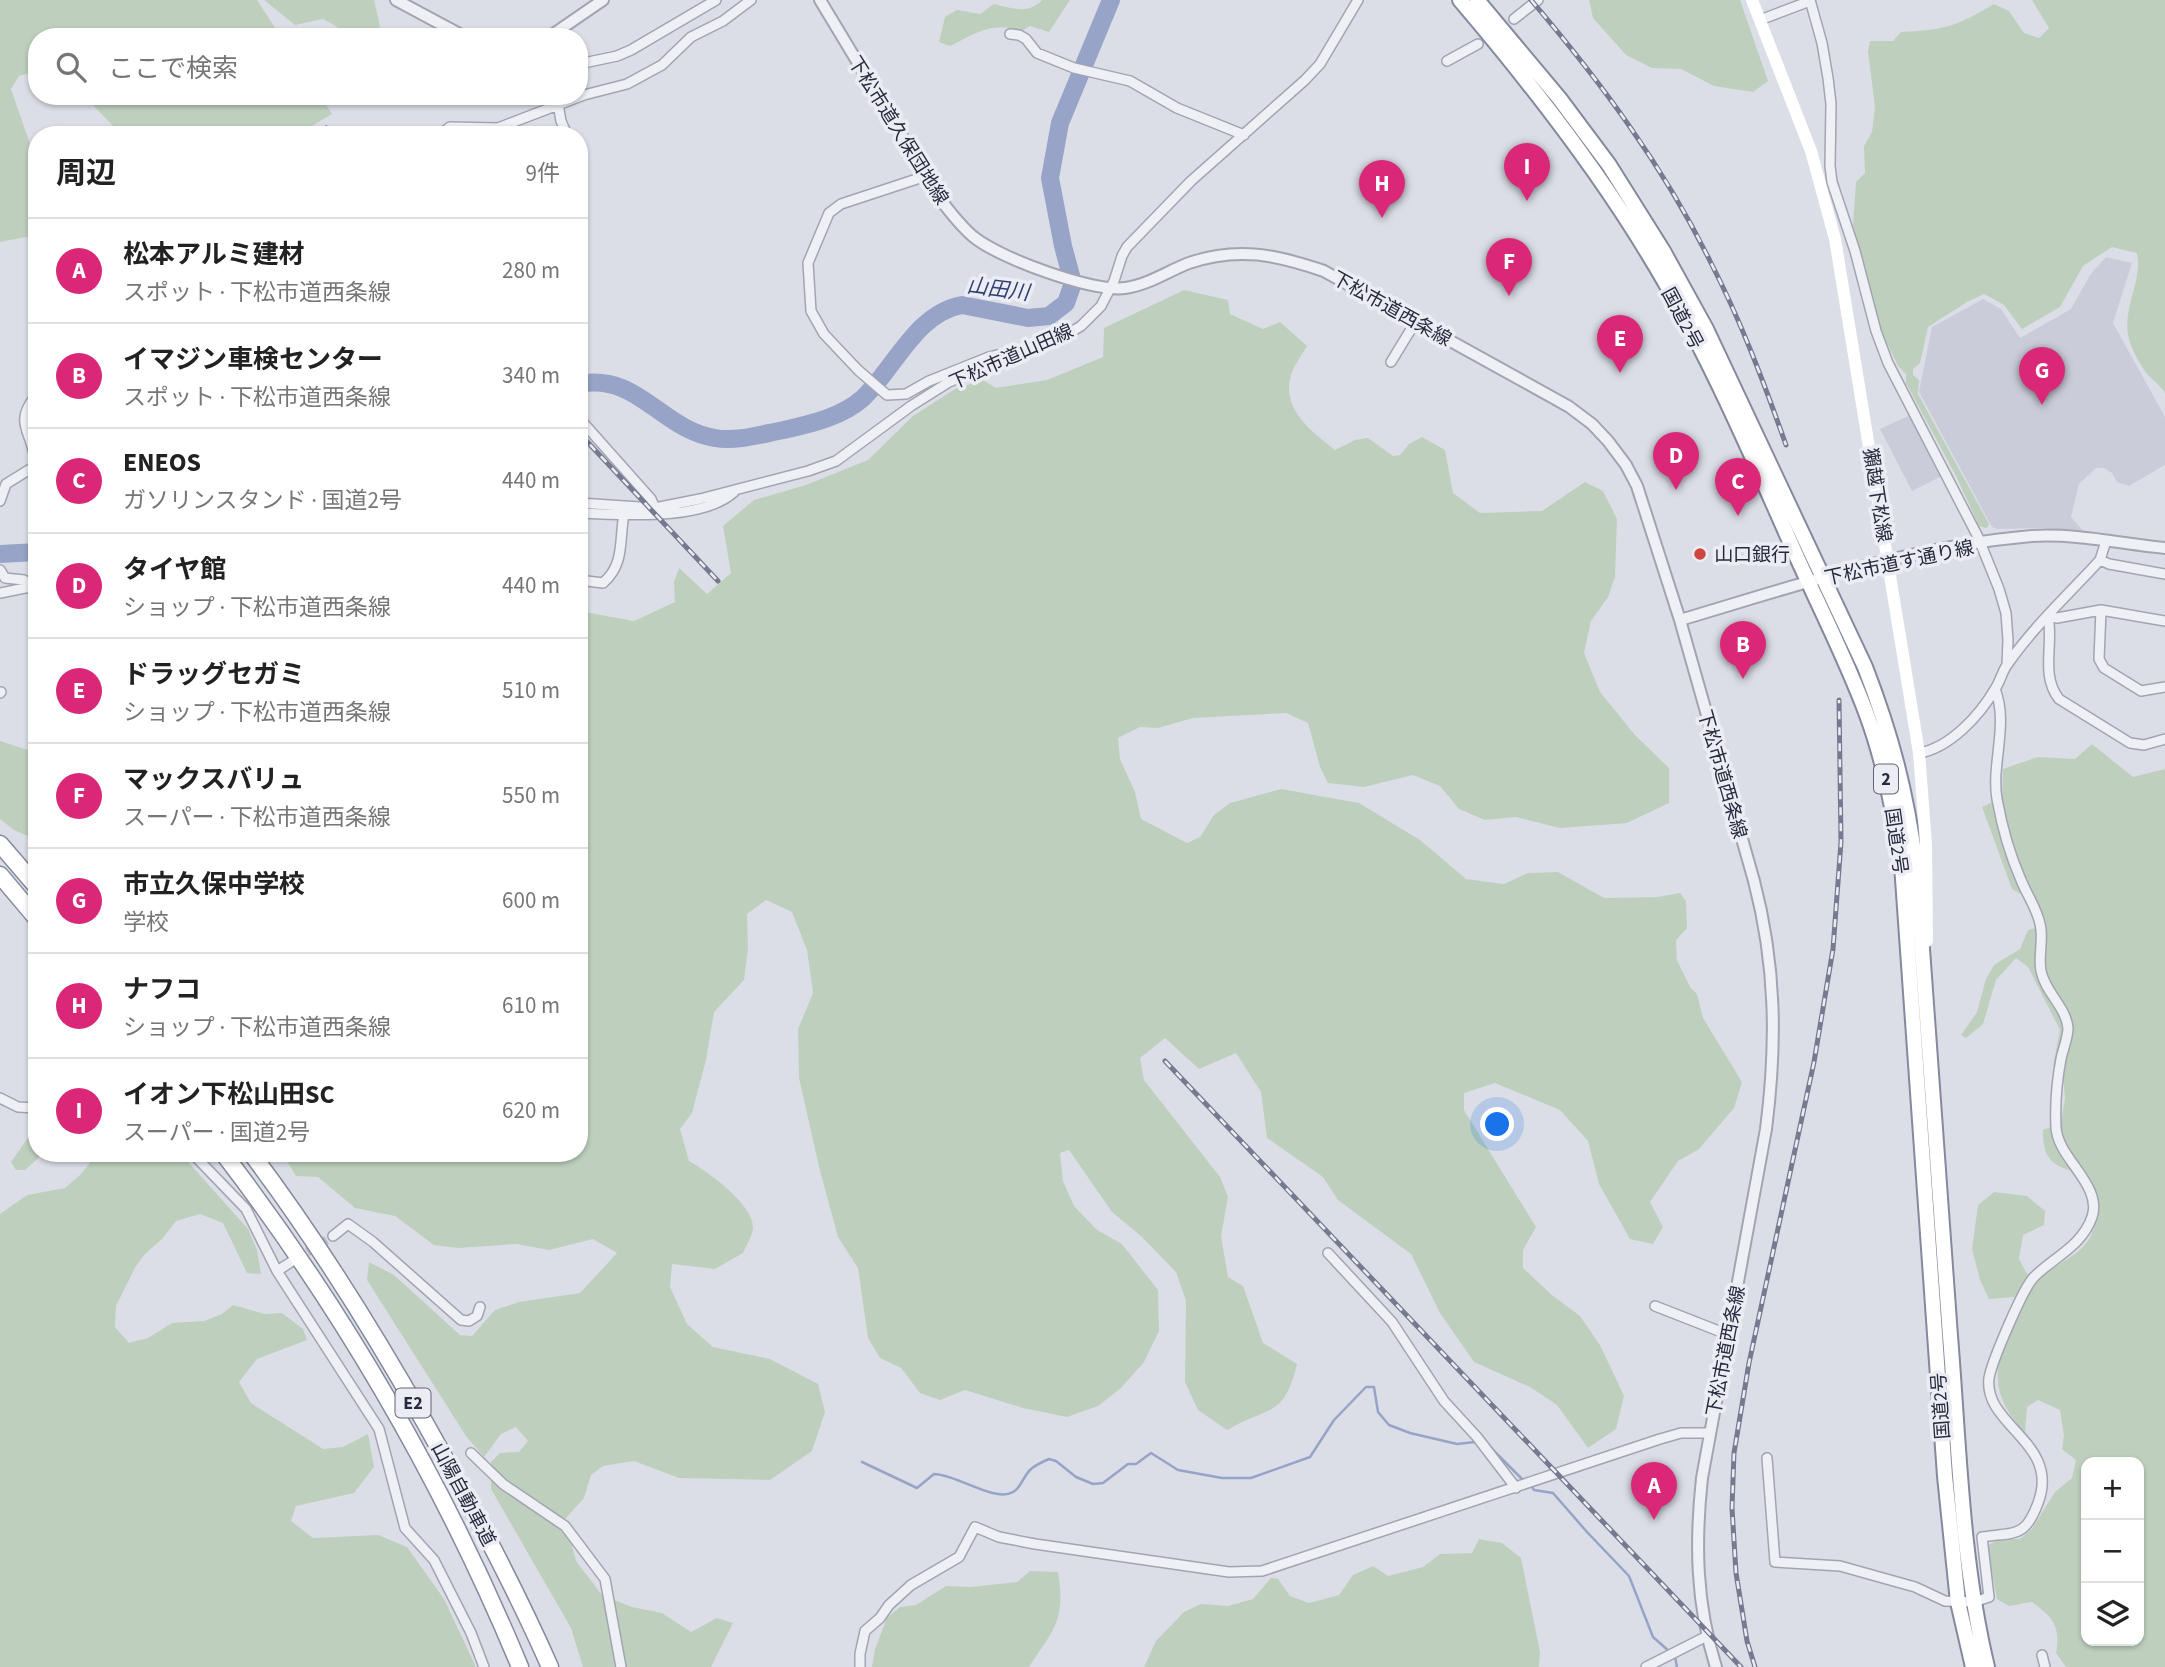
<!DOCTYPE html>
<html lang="ja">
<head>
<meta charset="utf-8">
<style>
	:root { --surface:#fff; --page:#f6f6f6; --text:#222; --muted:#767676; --line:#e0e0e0; --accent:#db2777 }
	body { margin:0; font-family:"Source Sans 3","Noto Sans JP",sans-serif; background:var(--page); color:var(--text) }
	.controls { position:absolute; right:21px; bottom:21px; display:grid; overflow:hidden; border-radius:14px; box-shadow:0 2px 5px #0004 }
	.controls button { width:63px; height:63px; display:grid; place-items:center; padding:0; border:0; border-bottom:2px solid var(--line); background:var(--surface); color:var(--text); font:35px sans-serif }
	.you { position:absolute; left:1498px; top:1125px; width:24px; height:24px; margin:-18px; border:5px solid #fff; border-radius:50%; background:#1a73e8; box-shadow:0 0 0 10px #1a73e833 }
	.badge { display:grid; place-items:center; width:46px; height:46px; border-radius:50%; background:var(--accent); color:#fff; font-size:23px; font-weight:700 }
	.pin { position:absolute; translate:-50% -58px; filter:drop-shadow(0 2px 4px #0008) }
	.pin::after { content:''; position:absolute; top:37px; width:24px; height:21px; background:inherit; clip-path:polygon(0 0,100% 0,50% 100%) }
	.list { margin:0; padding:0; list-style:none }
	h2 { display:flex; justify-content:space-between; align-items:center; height:91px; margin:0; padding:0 28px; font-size:30px }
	h2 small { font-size:23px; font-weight:400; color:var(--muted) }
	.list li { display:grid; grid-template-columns:46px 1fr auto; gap:21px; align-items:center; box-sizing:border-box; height:105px; padding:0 28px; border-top:2px solid var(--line) }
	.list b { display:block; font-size:26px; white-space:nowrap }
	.list p { margin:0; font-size:23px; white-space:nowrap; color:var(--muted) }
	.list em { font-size:23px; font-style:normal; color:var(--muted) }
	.icon { flex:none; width:38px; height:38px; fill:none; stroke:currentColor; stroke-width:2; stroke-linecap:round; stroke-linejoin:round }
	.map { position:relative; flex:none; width:2165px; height:1667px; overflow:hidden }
	.search { position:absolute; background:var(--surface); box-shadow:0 2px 5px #0004; left:28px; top:28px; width:560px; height:77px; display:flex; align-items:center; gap:18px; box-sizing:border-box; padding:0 24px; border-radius:28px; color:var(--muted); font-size:26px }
	.panel { position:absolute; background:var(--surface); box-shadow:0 2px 5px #0004; left:28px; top:126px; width:560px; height:1036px; border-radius:28px }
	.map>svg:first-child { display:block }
</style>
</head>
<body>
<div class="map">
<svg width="2165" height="1667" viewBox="0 0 2165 1667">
	<rect width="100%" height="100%" fill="#dcdee7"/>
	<!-- built -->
	<path fill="#cacdd9" d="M 2106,257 L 2132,263 L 2113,323 L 2165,417 L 2165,465 L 2129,486 L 2117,482 L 2112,473 L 2104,468 L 2096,468 L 2079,484 L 2071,517 L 2083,531 L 2041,528 L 1997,529 L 1992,527 L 1919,392 L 1932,327 L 1983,299 L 2001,309 L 2020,338 L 2071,309 L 2090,275 Z
		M 1910,415 L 1942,476 L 1912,491 L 1880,429 Z"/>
	<!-- green -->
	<path fill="#bed0bd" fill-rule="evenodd" d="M 0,0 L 257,0 L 281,37 L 37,37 L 37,71 L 19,76 L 11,89 L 37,164 L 37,235 L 0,242 Z
		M 264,0 L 374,0 L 380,26 L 371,37 L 355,37 L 323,19 L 295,25 Z
		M 1042,0 L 1070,0 L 1049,32 L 1030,26 L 1022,31 C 991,21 977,33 950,46 L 939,42 L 945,17 L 957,10 L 980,14 L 994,4 C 1012,8 1028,15 1042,0 Z
		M 1589,0 L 1740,0 L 1768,81 L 1753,92 L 1714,86 L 1681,69 L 1652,68 L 1626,55 L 1593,18 Z
		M 2032,0 L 2165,0 L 2165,393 C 2161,386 2156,383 2150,377 C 2142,369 2132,350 2129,339 C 2121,309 2143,282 2137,253 L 2112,247 L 2083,266 L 2060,307 L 2022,329 L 2004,305 L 1984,294 L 1967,302 L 1928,327 L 1920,363 L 1913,369 L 1913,375 L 1919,380 L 1918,394 L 1989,524 L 1987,528 L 1979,526 L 1956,476 L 1906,383 L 1906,374 L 1898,366 L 1881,331 L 1853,225 L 1856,182 L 1865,173 L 1864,146 L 1872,132 L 1875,107 L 1868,51 L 1870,41 L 1893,41 L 1901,32 C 1945,30 1957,26 1994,4 L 2009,11 L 2024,33 L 2039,38 L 2049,28 Z
		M 84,96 L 320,96 L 332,114 L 297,135 L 122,135 Z
		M 1184,290 L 1228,300 L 1230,314 L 1263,329 L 1280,322 L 1307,346 C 1302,355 1294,365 1291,375 C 1281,410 1312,431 1335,450 L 1355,440 L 1368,438 L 1393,456 L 1400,455 L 1409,444 L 1422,437 L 1445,450 L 1453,493 L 1480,513 L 1542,511 L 1585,482 L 1603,491 L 1617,519 L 1615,577 L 1608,597 L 1591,621 L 1584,653 L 1600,692 L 1635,735 L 1669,768 L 1669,803 L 1627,823 L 1560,828 L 1516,817 L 1485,820 L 1459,809 L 1440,786 L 1413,775 L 1364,787 L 1328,783 L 1320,767 L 1308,723 L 1286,713 L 1193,718 L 1158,728 L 1140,727 L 1118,738 L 1120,759 L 1135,792 L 1141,819 L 1187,843 L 1200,837 L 1214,815 L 1230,803 L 1281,789 L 1359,803 L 1420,840 L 1466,879 L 1504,884 L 1528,873 L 1558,872 L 1604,898 L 1658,897 L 1680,893 L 1686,901 L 1687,928 L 1676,940 L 1677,960 L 1690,987 L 1697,994 L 1703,1018 L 1742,1082 L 1734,1108 L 1699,1149 L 1678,1161 L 1650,1202 L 1663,1227 L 1653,1244 L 1630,1239 L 1599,1184 L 1588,1141 L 1560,1110 L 1495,1083 L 1464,1093 L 1464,1110 L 1536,1227 L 1523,1250 L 1523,1268 L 1552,1295 L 1580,1316 L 1600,1345 L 1624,1396 L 1616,1429 L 1588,1448 L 1557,1405 L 1530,1387 L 1474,1362 L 1440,1313 L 1411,1254 L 1338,1200 L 1323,1177 L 1267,1138 L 1261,1092 L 1236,1053 L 1199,1069 L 1165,1038 L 1140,1058 L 1144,1080 L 1220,1177 L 1228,1197 L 1221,1236 L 1228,1277 L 1243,1286 L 1263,1343 L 1297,1364 C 1284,1418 1269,1406 1227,1430 L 1198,1410 L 1185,1382 L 1186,1301 L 1176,1272 L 1142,1237 L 1112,1212 L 1069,1150 L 1060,1153 L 1063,1181 L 1074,1206 L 1097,1230 L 1122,1244 L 1158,1290 L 1159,1331 L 1144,1362 L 1121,1388 L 1098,1406 L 1067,1417 L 1023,1408 L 965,1390 L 940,1400 L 920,1393 L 901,1368 L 880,1358 L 868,1338 L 858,1268 L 838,1237 L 820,1171 L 799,1078 L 798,1029 L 813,993 L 807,950 L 792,912 L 766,900 L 747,914 L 748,949 L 744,980 L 714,1012 L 706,1060 L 692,1113 L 680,1129 L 689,1161 C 707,1171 753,1204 753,1227 C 753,1235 746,1246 743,1253 L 715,1269 L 672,1264 L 670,1287 L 687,1324 L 713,1347 L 770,1359 L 818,1384 L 825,1412 L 812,1451 L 770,1480 L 679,1478 L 634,1461 L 603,1466 L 591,1475 L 584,1498 L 565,1519 L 576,1561 L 602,1595 L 632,1607 L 662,1613 L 691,1632 L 717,1618 L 733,1623 L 711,1667 L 583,1667 L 571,1628 L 491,1489 L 491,1462 L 500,1453 L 519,1452 L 528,1441 L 516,1427 L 501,1434 L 484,1457 L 466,1436 L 367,1280 L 369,1262 L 394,1275 L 460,1335 L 472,1336 L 495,1310 L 519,1302 L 580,1293 L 617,1253 L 593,1239 L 549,1250 L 517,1244 L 458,1248 L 434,1245 L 395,1216 L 355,1208 L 318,1177 L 296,1176 L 282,1153 L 579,1153 L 579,611 L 634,621 L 675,602 L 674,582 L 679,568 L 707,594 L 731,573 L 723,526 L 754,500 L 806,485 L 868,460 L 913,416 L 955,389 L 983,380 L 996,388 L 1047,380 L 1103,357 L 1104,328 Z
		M 0,741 L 28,750 L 37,747 L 37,840 L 14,830 L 0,819 Z
		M 2092,744 L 2133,777 L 2165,769 L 2165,1667 L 2066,1667 L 2056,1653 C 2061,1627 2053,1617 2032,1602 L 2009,1606 L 1997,1599 L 1987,1546 L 1999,1539 L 2020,1539 L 2032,1529 L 2055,1492 L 2072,1478 L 2076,1460 L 2062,1449 L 2064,1435 L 2060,1410 L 2038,1400 L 2027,1407 L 2025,1433 C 1983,1387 1996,1359 2021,1309 L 2014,1297 L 1989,1299 L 1980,1280 L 1972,1249 L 1978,1205 L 1994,1192 L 2027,1196 L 2045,1211 L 2044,1225 L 2023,1235 L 2019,1259 L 2027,1274 L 2040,1277 C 2050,1269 2061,1264 2072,1256 C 2102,1237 2102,1201 2085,1173 C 2056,1169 2042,1162 2043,1130 L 2061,1123 L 2065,1098 L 2063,1077 L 2053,1066 L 2060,1030 L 2028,967 L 2016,958 L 1996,980 L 1983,1024 L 1966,1038 L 1961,1035 L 1977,1012 L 1986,979 L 1994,965 L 2020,949 L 2028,930 L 2044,926 L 2034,902 L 2012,889 L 1982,807 L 2002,798 L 2003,769 L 2038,757 L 2075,759 ZM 2086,1462 L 2139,1462 L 2139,1641 L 2086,1641 Z
		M 37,1125 L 37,1153 L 44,1153 L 25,1170 L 16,1170 L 11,1162 Z
		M 98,1153 L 181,1154 L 248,1229 L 257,1250 L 261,1274 L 247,1273 L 223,1223 L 200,1214 L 176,1221 L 163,1238 L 145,1254 L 136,1266 L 116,1306 L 115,1327 L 129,1343 L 148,1338 L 172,1323 L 204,1321 L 222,1314 L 233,1305 L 265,1314 L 282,1313 L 303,1329 L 307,1340 L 257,1359 L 239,1382 L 251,1403 L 323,1449 L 343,1447 L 368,1434 L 374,1467 L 354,1493 L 296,1506 L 291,1521 L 313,1538 L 378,1535 L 407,1547 L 444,1599 L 476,1667 L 0,1667 L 0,1214 L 27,1195 L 65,1188 L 80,1175 Z
		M 1479,1539 L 1502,1543 L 1521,1558 L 1540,1652 L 1539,1667 L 1144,1667 L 1156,1641 L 1184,1612 L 1201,1604 L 1228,1606 L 1253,1599 L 1271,1578 L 1278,1579 L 1290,1596 L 1309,1603 L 1339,1595 L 1353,1575 L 1373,1566 L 1388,1576 L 1423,1567 L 1440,1554 L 1472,1553 Z
		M 1030,1571 L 1058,1572 C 1066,1620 1054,1629 1029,1667 L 872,1667 L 875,1649 L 887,1618 L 900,1607 L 916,1605 L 946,1586 L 971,1587 L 1017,1582 Z"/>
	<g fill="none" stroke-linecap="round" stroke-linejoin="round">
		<!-- stream -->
		<path stroke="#97a4c7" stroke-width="2.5" d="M 1484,1441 L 1523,1480
			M 862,1462 L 917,1488 L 934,1474 C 956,1474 995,1503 1013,1492 C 1021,1488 1023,1477 1030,1470 C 1035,1465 1042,1462 1049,1459 L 1056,1461 L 1076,1477 L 1093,1484 L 1103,1483 L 1128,1464 L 1136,1464 L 1151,1453 L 1178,1470 L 1222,1478 L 1251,1478 L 1310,1457 L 1334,1420 L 1366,1387 L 1374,1387 L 1378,1412 L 1389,1425 L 1410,1433 L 1457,1444 L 1475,1442
			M 1532,1487 L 1534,1490 L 1553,1493 L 1587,1532 L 1629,1576 L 1653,1637 L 1670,1652
			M 1675,1657 L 1677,1667"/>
		<!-- river -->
		<path stroke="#97a4c7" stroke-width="18" d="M 579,384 C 637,372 662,430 715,438 C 737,442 762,434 784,430 C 810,424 842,417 863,398 C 894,369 916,313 962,305 L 1028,318 L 1049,316 L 1066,303 L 1073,283 L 1063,246 L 1050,178 L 1060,123 L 1111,0
			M 0,554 L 37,552"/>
		<!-- minor-tunnel -->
		<path stroke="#b8bac5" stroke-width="9" stroke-dasharray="9 4.5" stroke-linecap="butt" d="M 296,1259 L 333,1236"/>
		<defs>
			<path id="minor" d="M 1810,0 L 1822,43 L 1828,78 L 1831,104 L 1830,166 L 1832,182 L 1855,251 L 1876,331 L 1888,363 L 1978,537 L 1999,589 L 2006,613 L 2008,640 L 2007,665
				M 1514,19 L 1538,0
				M 1760,20 L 1810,1
				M 1010,34 L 1019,35 L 1026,39 L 1037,53 L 1074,68 L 1130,81 L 1177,108 L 1244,135
				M 1447,61 L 1478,44
				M 579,64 L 617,56 L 631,50 L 716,0
				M 558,104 L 561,121 L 567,135
				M 439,135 L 450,127 L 498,128 L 584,95 L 627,84 L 662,65 L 691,37 L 723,21 L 751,0
				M 926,176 L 841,204 L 829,213 L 808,263 L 811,311 L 824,334 L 858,370 L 887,395 L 906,394 L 929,381 L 989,357 L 1001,354 L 1011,356
				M 34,242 L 37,244
				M 1391,362 L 1416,321
				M 579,418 L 651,499 L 655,508
				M 0,501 L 6,484 L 35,466 C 36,433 10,426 37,394
				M 579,503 L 655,508 L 700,499 L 808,471 L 836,461 L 911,406 L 949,382 L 1061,338 L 1081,326 L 1101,306 L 1114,281 L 1122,256 L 1127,247 L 1191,181 L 1305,80 L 1320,64 L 1358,0
				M 579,513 C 621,514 701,522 734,492
				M 2100,560 L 2109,564 L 2165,574
				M 0,570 L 5,578 L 24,580 L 32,586
				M 579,580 L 603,583 C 625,564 619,541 624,514
				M 0,593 L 35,586
				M 2101,610 L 2099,659 L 2104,668 L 2141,691 L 2165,687
				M 2165,621 L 2101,610 L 2057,618 L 2048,616 C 2054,644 2040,675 2059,699 L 2130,743 L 2144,745 L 2165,739
				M 0,693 L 1,692
				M 1919,753 C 1950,748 1980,715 1995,689 C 2000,682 2002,672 2007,665 C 2033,627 2069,594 2100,560 L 2106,541
				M 0,1098 L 18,1107 L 37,1108
				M 192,1153 L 246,1209 L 277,1271 L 379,1429 L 405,1528 L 434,1560 L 471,1633 L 484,1667
				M 333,1236 L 348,1224 L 373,1242 L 461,1320 L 469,1321 L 477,1316 L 480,1307
				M 1328,1253 L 1392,1322 L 1444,1401 L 1477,1437 L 1516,1488
				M 277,1271 L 291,1262
				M 1655,1306 L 1729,1335
				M 471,1453 L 503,1484 L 565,1526 L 605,1579 L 621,1667
				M 1767,1458 L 1775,1562 L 1840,1566 L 1915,1587 L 1945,1601 L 1974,1602 L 1989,1597 L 1982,1537 C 2016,1532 2025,1538 2038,1503 C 2061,1442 1983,1426 1989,1378 C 1992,1361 2023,1288 2034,1277 C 2054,1257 2082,1246 2092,1217 C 2103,1185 2057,1158 2056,1127 C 2055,1106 2057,1080 2061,1059 C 2063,1049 2068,1038 2068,1028 C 2066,1007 2045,992 2041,971 C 2038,956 2044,939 2040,924 C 2037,909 2027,895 2021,880 C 2010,855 2002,827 1997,799 C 1991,764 2009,724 1995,689
				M 2042,1655 L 2045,1667
				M 860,1667 L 860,1654 L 865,1631 L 880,1618 L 889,1605 L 911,1585 L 959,1557 L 975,1527 L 999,1537 L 1035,1544 L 1229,1572 L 1262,1571 L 1660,1439 L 1681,1433 L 1710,1433
				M 1646,1667 L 1707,1636"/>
			<path id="tertiary" d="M 396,0 L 465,37
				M 820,0 L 940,199 C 951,213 961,227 975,238 C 1002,259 1092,292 1125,288 C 1148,285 1168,271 1189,263 C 1238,246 1277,255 1324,271 L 1568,406 L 1592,424 L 1608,441 L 1626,465 L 1637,486 L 1680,620 L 1754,881 C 1776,965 1777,1043 1766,1129 L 1702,1478 C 1695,1543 1696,1604 1716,1667
				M 549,37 L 603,0
				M 1680,620 C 1795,586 1911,546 2032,536 C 2076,533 2122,544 2165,548"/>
			<path id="trunk" d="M 1460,0 C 1529,81 1594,164 1649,255 C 1706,348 1752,456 1796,555 C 1820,608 1847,661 1867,715 C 1885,764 1894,814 1902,865 L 1945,1476 L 1958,1602 L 1973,1667
				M 1477,0 L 1559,98 L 1609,165 L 1663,251 L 1706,329 L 1865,667 C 1892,737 1906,792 1916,866 C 1928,1022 1938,1179 1950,1336 C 1959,1446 1961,1559 1987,1667"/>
			<path id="motorway" d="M 0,844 L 37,887
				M 0,875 L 37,919
				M 223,1153 C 344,1311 444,1484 520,1667
				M 251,1153 C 315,1238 372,1329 424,1421 C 469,1501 513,1583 550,1667"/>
		</defs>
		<!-- minor casing -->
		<use href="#minor" stroke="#a2a4b1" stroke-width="12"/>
		<!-- tertiary casing -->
		<use href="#tertiary" stroke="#a2a4b1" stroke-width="14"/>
		<!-- trunk casing -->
		<use href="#trunk" stroke="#84899d" stroke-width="18"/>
		<!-- motorway casing -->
		<use href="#motorway" stroke="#84899d" stroke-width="19"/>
		<!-- minor -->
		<use href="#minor" stroke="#eff0f5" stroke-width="9"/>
		<!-- tertiary -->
		<use href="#tertiary" stroke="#eff0f5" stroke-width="10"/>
		<!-- secondary -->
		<path stroke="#fff" stroke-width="12" d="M 1752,0 L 1811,151 L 1835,239 L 1919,753 L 1926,844 L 1927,941"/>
		<!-- trunk -->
		<use href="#trunk" stroke="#fff" stroke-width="14"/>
		<!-- motorway -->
		<use href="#motorway" stroke="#fff" stroke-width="16"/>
		<defs>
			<path id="rail" d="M 1531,0 C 1600,81 1664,167 1711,263 C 1741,321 1764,383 1786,445
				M 326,128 L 331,135
				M 579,433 L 718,581
				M 1165,1061 L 1741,1667
				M 1755,1667 L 1747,1641 L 1736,1573 L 1732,1508 L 1734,1453 L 1749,1363 L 1814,1062 L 1833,949 L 1841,842 L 1839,700"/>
		</defs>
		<!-- rail casing -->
		<use href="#rail" stroke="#767a90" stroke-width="5"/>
		<!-- rail -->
		<use href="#rail" stroke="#ecedf4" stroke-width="2.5" stroke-dasharray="8" stroke-linecap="butt"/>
	</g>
	<!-- markers -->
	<circle fill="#ce473f" stroke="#ecedf4" stroke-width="2.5" cx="1700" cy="554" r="7"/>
	<g text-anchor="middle" stroke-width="7" stroke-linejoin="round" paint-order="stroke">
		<!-- shield labels -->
		<g fill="#ecedf4" stroke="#616474" stroke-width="2">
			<rect x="1874" y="764.5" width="24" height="29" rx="5"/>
			<rect x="395.5" y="1388.5" width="35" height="29" rx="5"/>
		</g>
		<g font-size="18" font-weight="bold" fill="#262a3d">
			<text x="1886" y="785">2</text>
			<text x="413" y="1409">E2</text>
		</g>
		<!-- street labels -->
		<g font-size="19" fill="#262a3d" stroke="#ecedf4">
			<text transform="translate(899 130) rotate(58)" y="7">下松市道久保団地線</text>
			<text transform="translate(1392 308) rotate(29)" y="7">下松市道西条線</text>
			<text transform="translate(1683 318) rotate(62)" y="7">国道2号</text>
			<text transform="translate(1011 356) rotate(-24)" y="7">下松市道山田線</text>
			<text transform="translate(1878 495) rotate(81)" y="7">獺越下松線</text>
			<text transform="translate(1899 562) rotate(-12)" y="7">下松市道す通り線</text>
			<text transform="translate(1723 774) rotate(74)" y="7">下松市道西条線</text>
			<text transform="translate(1897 841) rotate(82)" y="7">国道2号</text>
			<text transform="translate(1725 1351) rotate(-79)" y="7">下松市道西条線</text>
			<text transform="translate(1940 1406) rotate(-94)" y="7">国道2号</text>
			<text transform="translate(464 1494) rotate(62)" y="7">山陽自動車道</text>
		</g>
		<!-- poi labels -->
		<g font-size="19" fill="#262a3d" stroke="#ecedf4" text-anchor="start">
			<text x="1714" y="561">山口銀行</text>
		</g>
		<!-- water labels -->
		<g font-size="21" font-style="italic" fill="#304071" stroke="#ecedf4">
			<text transform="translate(998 289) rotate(7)" y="7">山田川</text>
		</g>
	</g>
</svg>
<div class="controls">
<button>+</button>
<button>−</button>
<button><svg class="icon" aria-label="layers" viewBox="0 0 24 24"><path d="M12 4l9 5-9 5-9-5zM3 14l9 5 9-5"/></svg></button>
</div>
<div class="you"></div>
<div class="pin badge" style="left:1654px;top:1520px">A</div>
<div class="pin badge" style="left:1743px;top:679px">B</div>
<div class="pin badge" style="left:1738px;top:516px">C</div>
<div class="pin badge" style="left:1676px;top:490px">D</div>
<div class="pin badge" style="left:1620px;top:373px">E</div>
<div class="pin badge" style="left:1509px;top:296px">F</div>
<div class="pin badge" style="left:2042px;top:405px">G</div>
<div class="pin badge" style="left:1382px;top:218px">H</div>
<div class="pin badge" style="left:1527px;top:201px">I</div>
<div class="search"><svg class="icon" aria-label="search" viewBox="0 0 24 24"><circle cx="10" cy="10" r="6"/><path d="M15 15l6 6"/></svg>ここで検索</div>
<section class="panel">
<h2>周辺<small>9件</small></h2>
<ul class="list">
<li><span class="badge">A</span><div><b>松本アルミ建材</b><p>スポット · 下松市道西条線</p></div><em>280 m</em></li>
<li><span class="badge">B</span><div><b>イマジン車検センター</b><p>スポット · 下松市道西条線</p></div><em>340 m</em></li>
<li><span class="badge">C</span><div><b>ENEOS</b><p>ガソリンスタンド · 国道2号</p></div><em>440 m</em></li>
<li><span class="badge">D</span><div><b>タイヤ館</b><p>ショップ · 下松市道西条線</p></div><em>440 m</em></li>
<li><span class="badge">E</span><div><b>ドラッグセガミ</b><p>ショップ · 下松市道西条線</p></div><em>510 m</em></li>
<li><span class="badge">F</span><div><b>マックスバリュ</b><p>スーパー · 下松市道西条線</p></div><em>550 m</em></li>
<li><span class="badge">G</span><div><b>市立久保中学校</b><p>学校</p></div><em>600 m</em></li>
<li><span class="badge">H</span><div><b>ナフコ</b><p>ショップ · 下松市道西条線</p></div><em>610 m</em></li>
<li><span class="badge">I</span><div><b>イオン下松山田SC</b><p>スーパー · 国道2号</p></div><em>620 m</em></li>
</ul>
</section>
</div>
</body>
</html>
